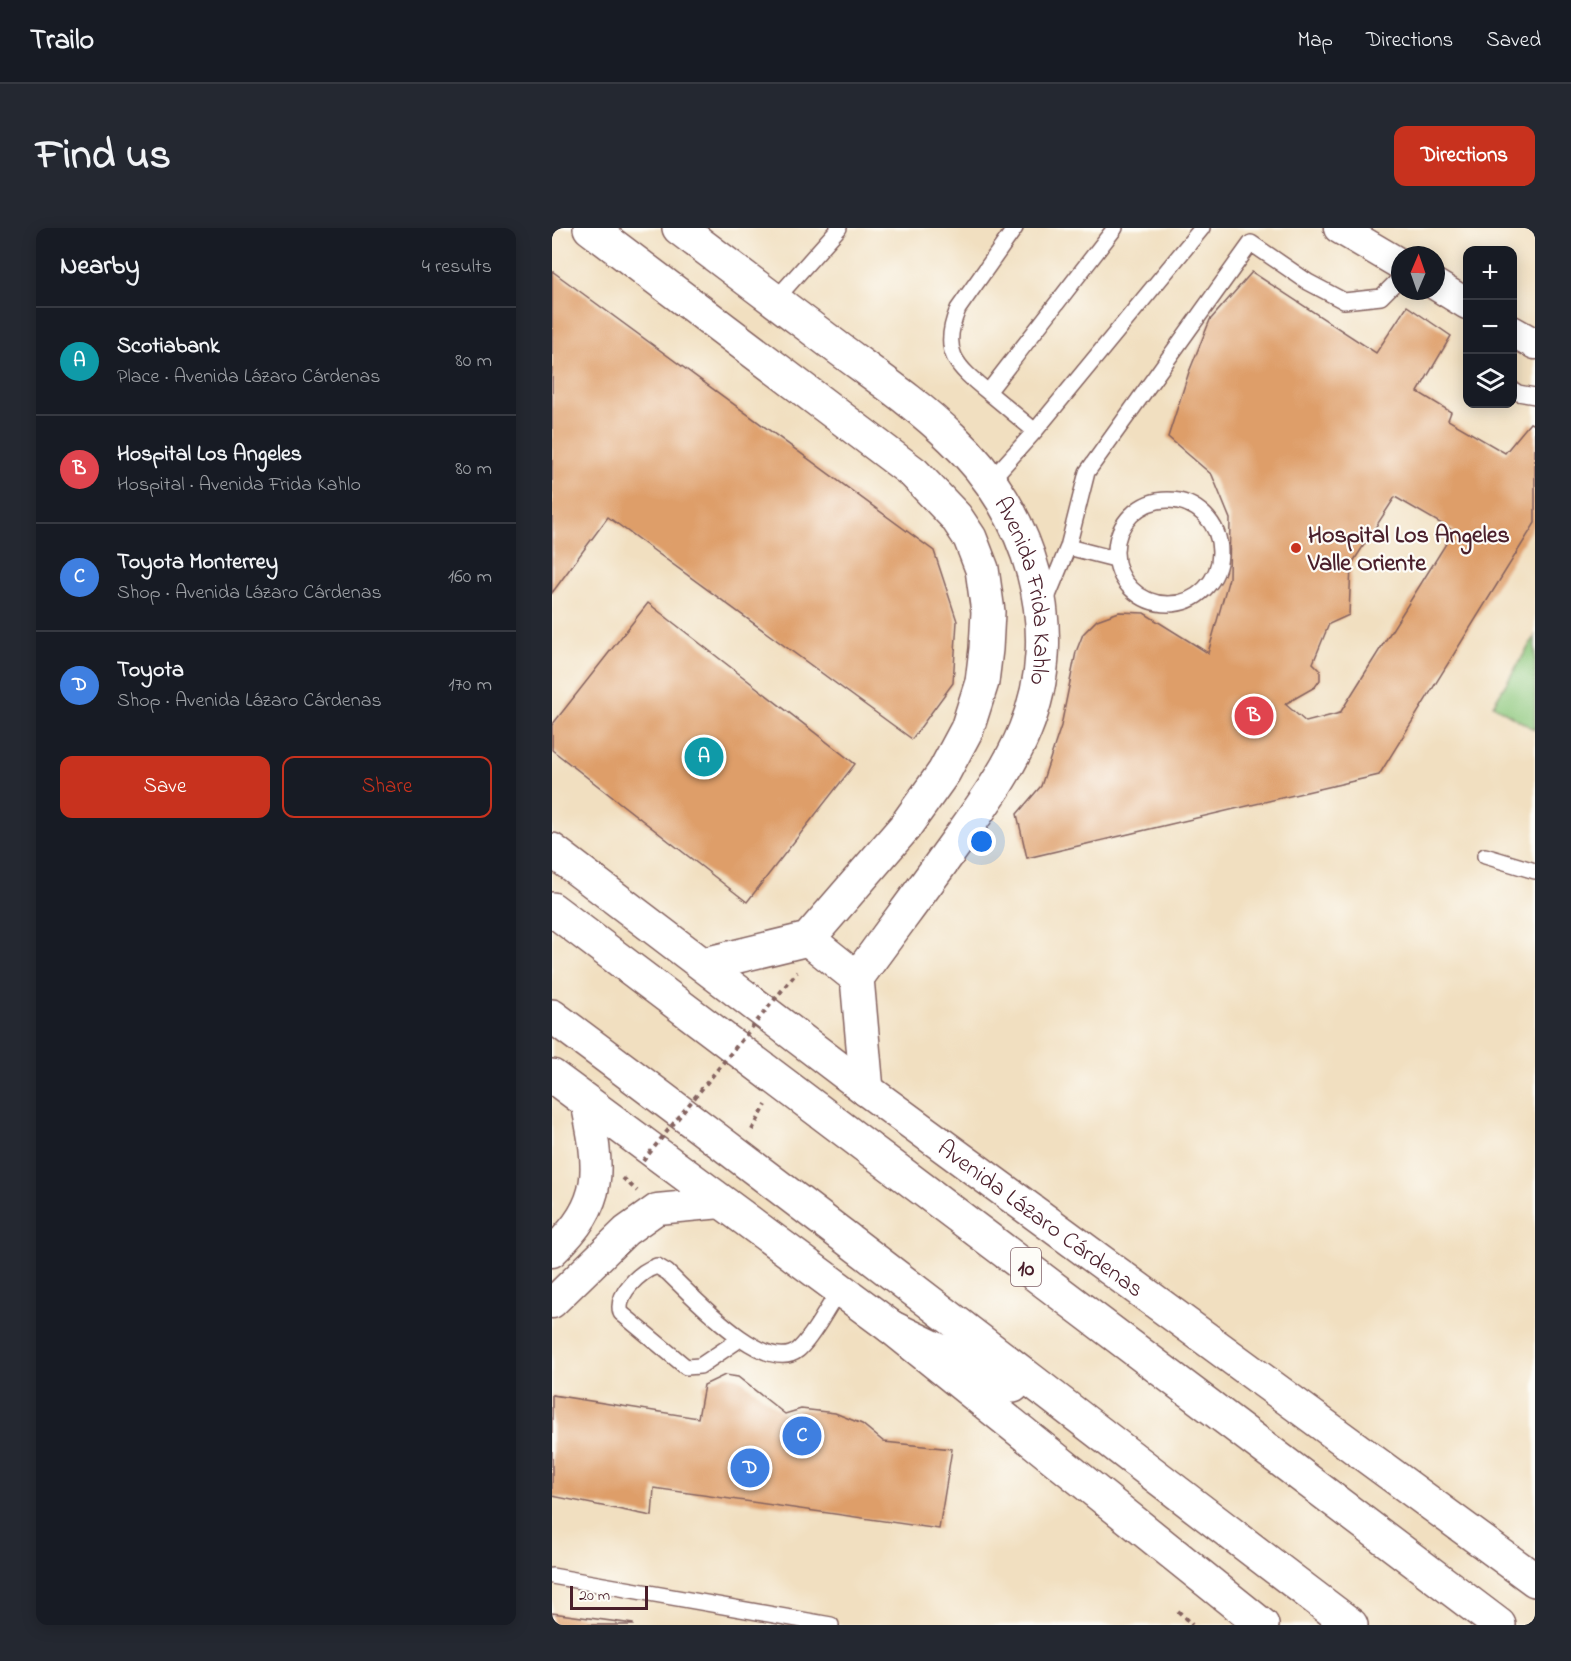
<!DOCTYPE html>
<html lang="en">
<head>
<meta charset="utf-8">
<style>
	:root { --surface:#171b24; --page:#242831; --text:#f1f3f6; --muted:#9ea1a6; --line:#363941; --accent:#c8321e }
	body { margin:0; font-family:"Indie Flower",sans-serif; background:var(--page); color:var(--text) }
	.controls { position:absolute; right:18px; top:18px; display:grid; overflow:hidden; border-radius:12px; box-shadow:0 3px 15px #0003 }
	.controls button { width:54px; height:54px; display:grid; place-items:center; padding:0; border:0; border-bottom:2px solid var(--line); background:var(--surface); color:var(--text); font:30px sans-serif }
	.compass { position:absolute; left:839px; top:18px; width:54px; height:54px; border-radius:50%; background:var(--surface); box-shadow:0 3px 15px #0003; rotate:2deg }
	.scale { position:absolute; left:18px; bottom:15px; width:78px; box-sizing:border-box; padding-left:6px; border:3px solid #4a1f2b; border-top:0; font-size:16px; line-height:21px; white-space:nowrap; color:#4a1f2b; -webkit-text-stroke:4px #fdfcf7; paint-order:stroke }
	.you { position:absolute; left:430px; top:614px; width:21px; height:21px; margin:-15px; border:4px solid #fff; border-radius:50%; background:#1a73e8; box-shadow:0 0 0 9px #1a73e833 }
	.badge { display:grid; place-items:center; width:39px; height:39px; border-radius:50%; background:var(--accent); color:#fff; font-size:20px; font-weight:700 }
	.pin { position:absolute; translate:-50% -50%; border:3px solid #fff; box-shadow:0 2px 6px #0006 }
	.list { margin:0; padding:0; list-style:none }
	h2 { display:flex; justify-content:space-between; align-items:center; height:78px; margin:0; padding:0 24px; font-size:26px }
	h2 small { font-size:20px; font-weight:400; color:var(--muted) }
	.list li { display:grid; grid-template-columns:39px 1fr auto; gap:18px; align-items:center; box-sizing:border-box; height:108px; padding:0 24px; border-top:2px solid var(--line) }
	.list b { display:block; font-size:22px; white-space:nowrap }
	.list p { margin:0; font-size:20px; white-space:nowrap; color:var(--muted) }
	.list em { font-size:20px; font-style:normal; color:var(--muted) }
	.actions { display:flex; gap:12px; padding:18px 24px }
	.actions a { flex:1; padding:14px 0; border:2px solid var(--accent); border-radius:12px; text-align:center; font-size:21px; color:var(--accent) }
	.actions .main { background:var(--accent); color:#fff }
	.icon { flex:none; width:33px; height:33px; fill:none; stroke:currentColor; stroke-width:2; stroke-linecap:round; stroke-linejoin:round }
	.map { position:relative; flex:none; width:983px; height:1397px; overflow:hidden; border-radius:12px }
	header { display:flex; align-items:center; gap:36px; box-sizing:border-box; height:84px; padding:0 30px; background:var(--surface); border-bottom:2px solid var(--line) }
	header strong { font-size:28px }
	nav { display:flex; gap:33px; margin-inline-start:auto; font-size:21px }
	.intro { display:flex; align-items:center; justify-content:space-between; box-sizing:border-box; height:144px; padding:0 36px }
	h1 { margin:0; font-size:42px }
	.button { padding:15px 27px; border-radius:12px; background:var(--accent); color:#fff; font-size:21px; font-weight:700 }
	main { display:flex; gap:36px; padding:0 36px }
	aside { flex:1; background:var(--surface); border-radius:12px; box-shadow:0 3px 15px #0003 }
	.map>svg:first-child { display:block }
</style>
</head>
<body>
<header>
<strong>Trailo</strong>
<nav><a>Map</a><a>Directions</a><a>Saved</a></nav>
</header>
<div class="intro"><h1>Find us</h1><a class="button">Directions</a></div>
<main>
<aside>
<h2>Nearby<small>4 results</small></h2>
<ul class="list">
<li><span class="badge" style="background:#0f9aa8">A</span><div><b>Scotiabank</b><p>Place · Avenida Lázaro Cárdenas</p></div><em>80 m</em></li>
<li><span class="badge" style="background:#e0444e">B</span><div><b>Hospital Los Angeles</b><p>Hospital · Avenida Frida Kahlo</p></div><em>80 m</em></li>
<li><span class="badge" style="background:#3f7fe0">C</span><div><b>Toyota Monterrey</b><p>Shop · Avenida Lázaro Cárdenas</p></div><em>160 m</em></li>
<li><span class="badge" style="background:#3f7fe0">D</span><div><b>Toyota</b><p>Shop · Avenida Lázaro Cárdenas</p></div><em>170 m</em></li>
</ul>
<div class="actions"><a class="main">Save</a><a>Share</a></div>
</aside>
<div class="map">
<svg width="983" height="1397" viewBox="0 0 983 1397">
	<rect width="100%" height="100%" fill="#fdfcf7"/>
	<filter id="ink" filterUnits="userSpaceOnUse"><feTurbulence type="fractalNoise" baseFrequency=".0167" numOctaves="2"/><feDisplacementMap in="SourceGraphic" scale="12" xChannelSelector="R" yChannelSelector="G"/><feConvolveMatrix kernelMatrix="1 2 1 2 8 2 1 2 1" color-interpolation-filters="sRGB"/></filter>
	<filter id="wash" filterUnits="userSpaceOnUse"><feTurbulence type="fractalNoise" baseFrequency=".008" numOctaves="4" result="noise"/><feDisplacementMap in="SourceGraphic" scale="24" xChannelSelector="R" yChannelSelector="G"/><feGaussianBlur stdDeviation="1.35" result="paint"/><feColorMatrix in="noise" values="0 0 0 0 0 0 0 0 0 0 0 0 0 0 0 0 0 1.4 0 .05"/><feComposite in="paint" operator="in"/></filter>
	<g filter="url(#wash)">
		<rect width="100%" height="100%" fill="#f1dfc0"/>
		<!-- green -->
		<path fill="#8cc77c" stroke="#6b7354" stroke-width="1.5" d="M 983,408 L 983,502 L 941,477 Z"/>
		<g id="blocks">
			<!-- building -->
			<path fill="#de9e69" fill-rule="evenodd" d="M 0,43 L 382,323 L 405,393 L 401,455 L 360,511 L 56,289 L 0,365 Z
				M 700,44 L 824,125 L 855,78 L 899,108 L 866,164 L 899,184 L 896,192 L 953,225 L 978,195 L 983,197 L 983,295 L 827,547 L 475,630 L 465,586 L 489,558 L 509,498 L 524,424 L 531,406 L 545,392 L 567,384 L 592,385 L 656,425 L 677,350 L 678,291 L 660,247 L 616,209 L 637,144 L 658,92 ZM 843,269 L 902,303 L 788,485 L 754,494 L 733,476 L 763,459 L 768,452 L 768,442 L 761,435 L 777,396 L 797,387 L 799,337 Z
				M 96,375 L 303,536 L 195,674 L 0,522 L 0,497 Z
				M 173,1147 L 186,1149 L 233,1186 L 249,1181 L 283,1185 L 310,1196 L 332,1214 L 400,1221 L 387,1301 L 102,1260 L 100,1288 L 0,1268 L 0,1167 L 146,1190 L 152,1157 Z
				M 0,1385 L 81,1396 L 81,1397 L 0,1397 Z"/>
		</g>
	</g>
	<g filter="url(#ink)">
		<use href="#blocks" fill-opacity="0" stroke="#84625f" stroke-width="1.5"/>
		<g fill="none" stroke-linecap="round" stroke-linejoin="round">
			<defs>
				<path id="service" d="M 463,0 L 406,81 C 388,124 404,138 436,164 C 452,177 467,190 483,203
					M 223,72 L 287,0
					M 960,161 L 966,165 L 983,168
					M 436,164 L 563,0
					M 438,253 L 483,203 L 650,0
					M564 324a52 52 0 1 1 104 0a52 52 0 1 1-104 0Z
					M 516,319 L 563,331
					M 493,375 L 516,319 L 535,244 L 699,15 L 756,54 L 792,73 L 829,69 L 848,50
					M 933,628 L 983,643
					M 188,1111 L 148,1138 L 134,1139 L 69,1085 C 63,1067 88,1043 105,1038 L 115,1044 C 138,1065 213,1149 246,1122 C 258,1112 279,1076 287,1061
					M 0,1348 L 279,1397"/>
				<path id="minor" d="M 787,0 L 848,36
					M 884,57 L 915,76
					M 960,103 L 983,116
					M 0,1024 C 54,973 48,942 34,873
					M 0,1075 L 74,1003 L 105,981 L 169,975"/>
				<g id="tertiary">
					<path d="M 38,0 L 362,245 L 404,289 L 418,310 L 430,341 L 436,384 L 434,421 L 430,454 L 415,501 L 392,544 L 352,600 L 256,711 L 153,736"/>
					<path id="s1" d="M 127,0 C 179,39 230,78 282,117 C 322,147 364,175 400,210 C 478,283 515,400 473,502 C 457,541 432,575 408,609 C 374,657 339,703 305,750 L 315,862"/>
					<path id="s2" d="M 0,622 L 315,862 L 983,1352"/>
					<path d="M 256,711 L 305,750"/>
					<path d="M 0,848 L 339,1099 L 710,1397"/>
				</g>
				<path id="trunk" d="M 0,681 L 947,1397
					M 0,788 C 269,987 532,1195 799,1397
					M 339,1099 L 461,1158"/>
			</defs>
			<!-- service casing -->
			<use href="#service" stroke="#84625f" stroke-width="18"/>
			<!-- minor casing -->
			<use href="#minor" stroke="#84625f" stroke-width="33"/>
			<!-- tertiary casing -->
			<use href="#tertiary" stroke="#84625f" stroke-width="36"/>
			<!-- trunk casing -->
			<use href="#trunk" stroke="#84625f" stroke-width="36"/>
			<!-- path -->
			<path stroke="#84625f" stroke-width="4" stroke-dasharray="4.5 4.5" stroke-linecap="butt" d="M 200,902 L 214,877
				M 71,950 L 85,963
				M 626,1383 L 640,1397"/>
			<!-- service -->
			<use href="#service" stroke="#fff" stroke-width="15"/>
			<!-- minor -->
			<use href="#minor" stroke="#fff" stroke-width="30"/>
			<!-- tertiary -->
			<use href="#tertiary" stroke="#fff" stroke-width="33"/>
			<!-- trunk -->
			<use href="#trunk" stroke="#fff" stroke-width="33"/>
			<!-- path-bridge -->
			<path stroke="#84625f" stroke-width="4" stroke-dasharray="4.5 4.5" stroke-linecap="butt" d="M 91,933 L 245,744"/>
		</g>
	</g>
	<!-- markers -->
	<circle fill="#c8321e" stroke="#fdfcf7" stroke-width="2" cx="744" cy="320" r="6"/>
	<g text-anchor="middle" stroke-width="4.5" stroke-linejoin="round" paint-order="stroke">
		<!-- shield labels -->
		<rect fill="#fdfcf7" stroke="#806168" stroke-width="1.5" x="459" y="1020" width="30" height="38" rx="4.5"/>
		<g font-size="22" font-weight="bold" fill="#4a1f2b">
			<text x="474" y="1047">10</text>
		</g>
		<!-- poi labels -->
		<g font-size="24" font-weight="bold" fill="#4a1f2b" stroke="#fdfcf7" text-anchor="start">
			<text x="756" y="314">Hospital Los Angeles<tspan x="756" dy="28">Valle Oriente</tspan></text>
		</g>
		<!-- street labels -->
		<g font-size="24" fill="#4a1f2b" stroke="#fdfcf7">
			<text dy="8" stroke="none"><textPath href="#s1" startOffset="520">Avenida Frida Kahlo</textPath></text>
			<text dy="8" stroke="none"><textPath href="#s2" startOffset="612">Avenida Lázaro Cárdenas</textPath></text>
		</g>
	</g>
</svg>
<div class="controls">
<button>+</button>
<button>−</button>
<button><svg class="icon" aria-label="layers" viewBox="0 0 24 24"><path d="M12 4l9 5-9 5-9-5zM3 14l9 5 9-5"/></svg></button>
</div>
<svg class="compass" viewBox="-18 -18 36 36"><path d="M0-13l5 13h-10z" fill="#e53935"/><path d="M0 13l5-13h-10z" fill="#9ea1a6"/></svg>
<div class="scale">20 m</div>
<div class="you"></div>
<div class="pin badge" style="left:152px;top:529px;background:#0f9aa8">A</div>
<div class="pin badge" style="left:702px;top:488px;background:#e0444e">B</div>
<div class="pin badge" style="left:250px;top:1208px;background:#3f7fe0">C</div>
<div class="pin badge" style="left:198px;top:1240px;background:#3f7fe0">D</div>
</div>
</main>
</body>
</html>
